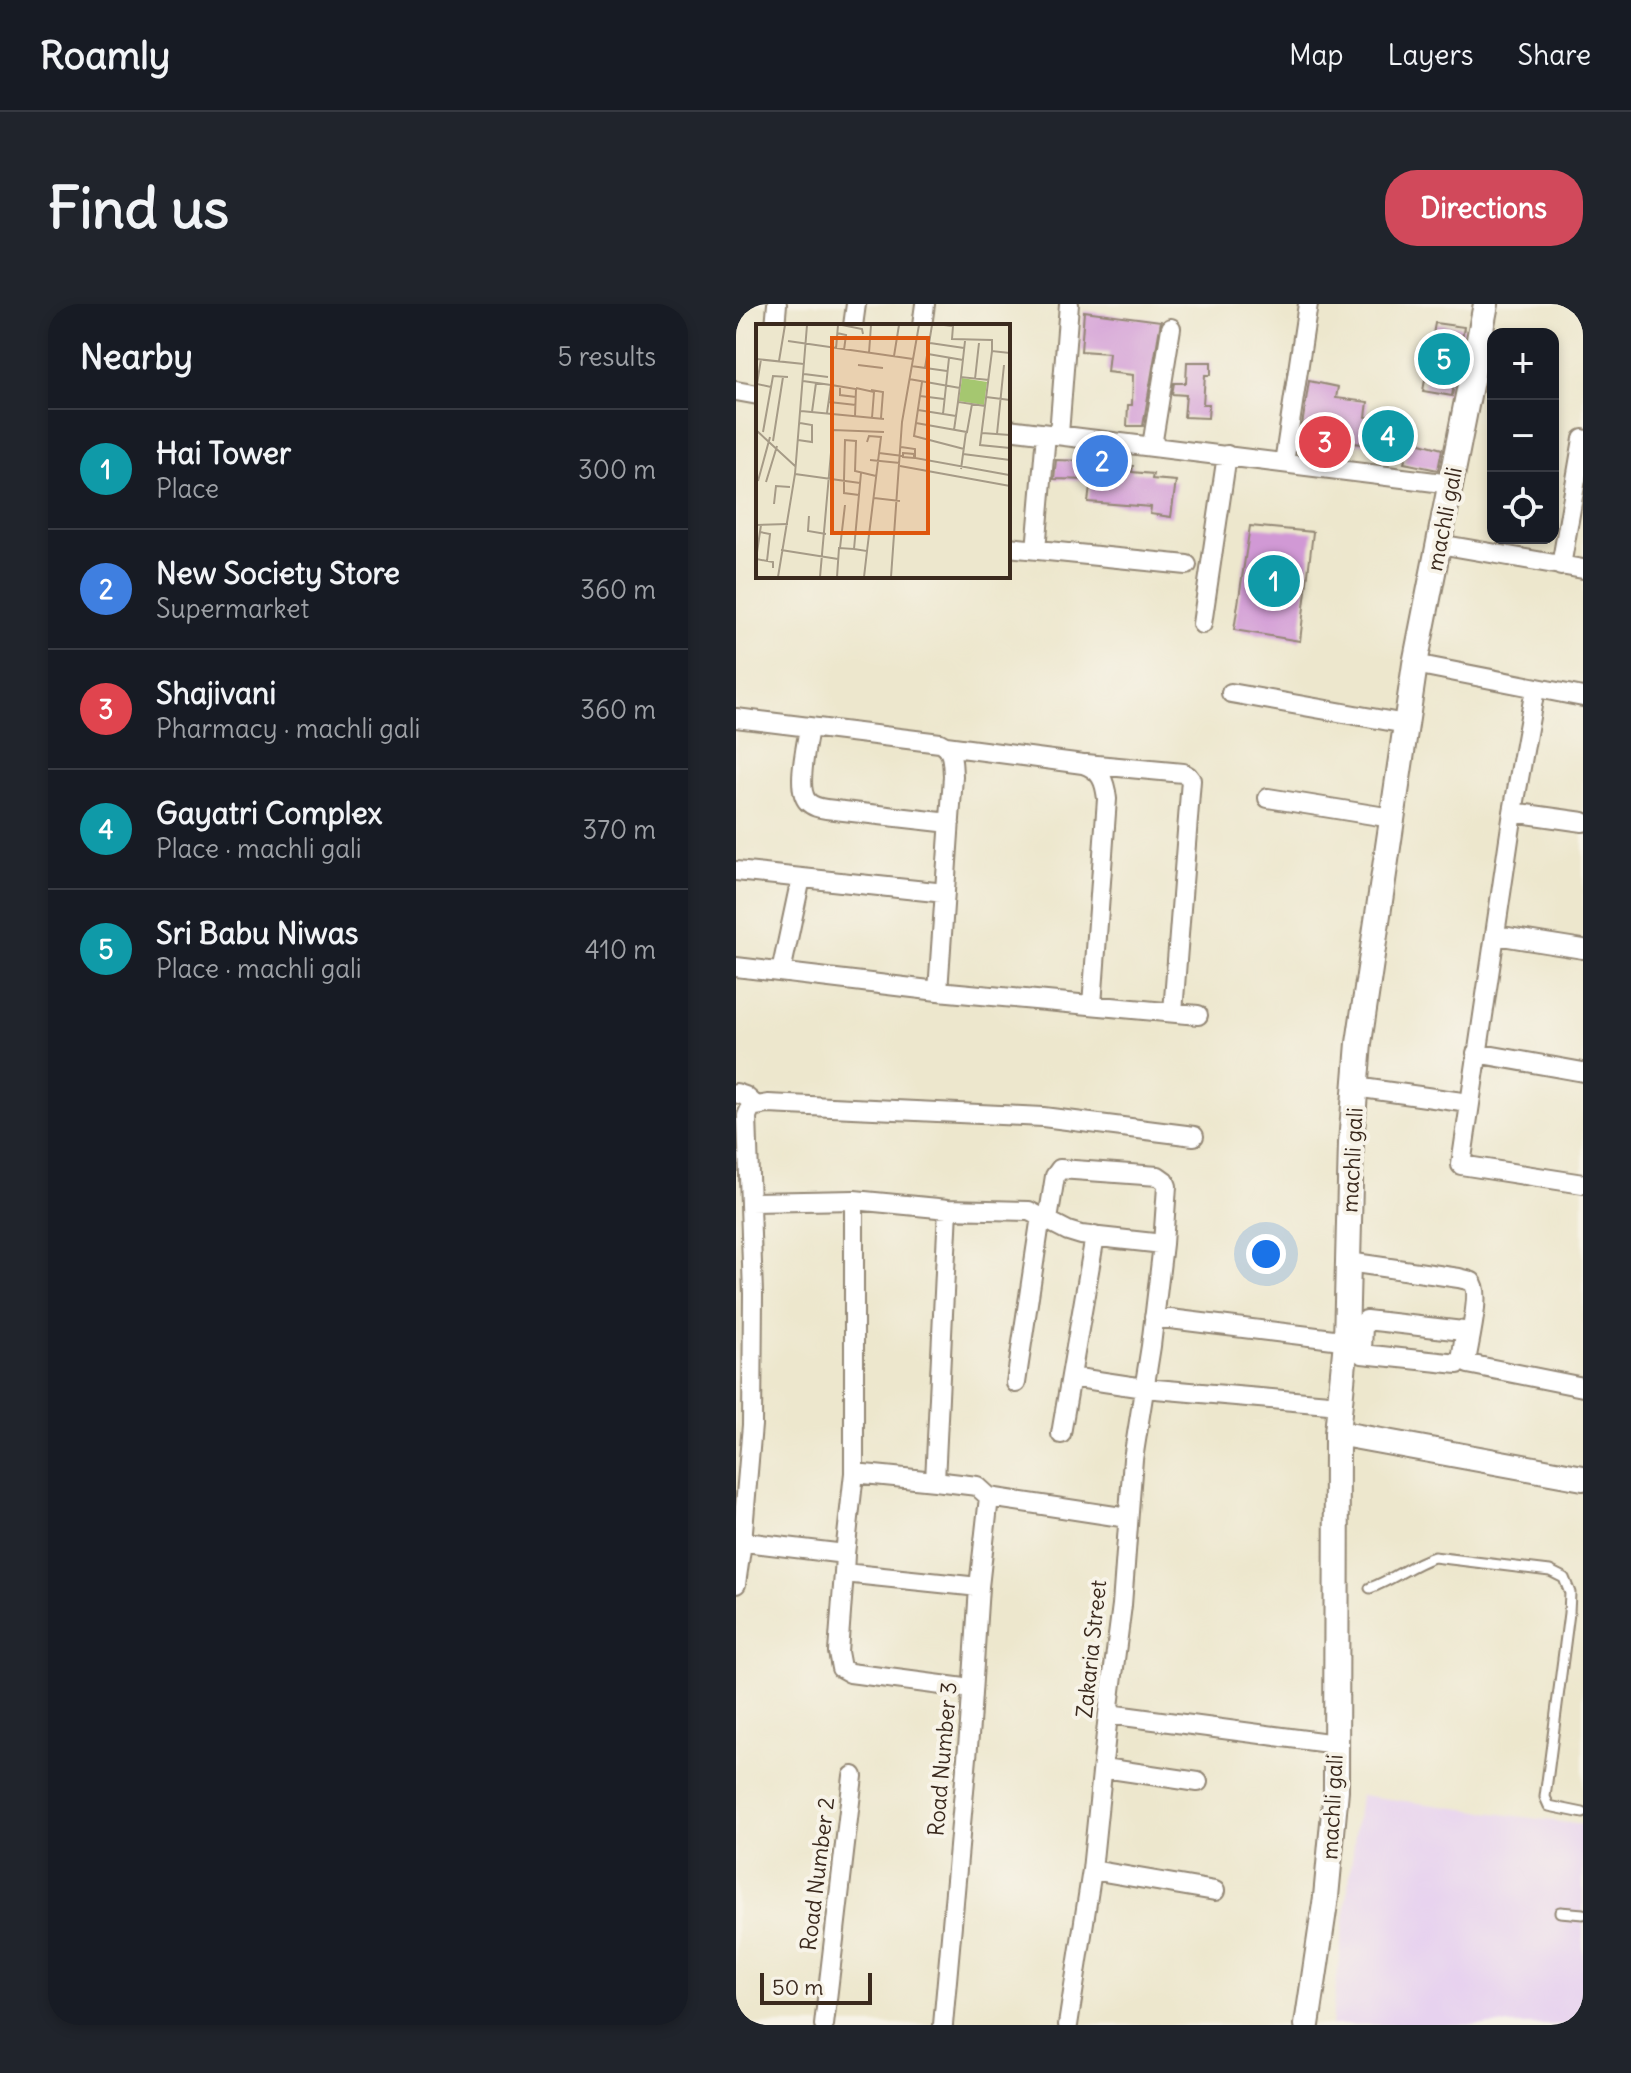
<!DOCTYPE html>
<html lang="en">
<head>
<meta charset="utf-8">
<style>
	:root { --surface:#171b24; --page:#20242c; --text:#f1f3f6; --muted:#9ea1a6; --line:#363941; --accent:#d1495b }
	body { margin:0; font-family:Delius,sans-serif; background:var(--page); color:var(--text) }
	.controls { position:absolute; right:24px; top:24px; display:grid; overflow:hidden; border-radius:16px; box-shadow:0 4px 12px #0003 }
	.controls button { width:72px; height:72px; display:grid; place-items:center; padding:0; border:0; border-bottom:2px solid var(--line); background:var(--surface); color:var(--text); font:40px sans-serif }
	.scale { position:absolute; left:24px; bottom:20px; width:112px; box-sizing:border-box; padding-left:8px; border:4px solid #3b2a1e; border-top:0; font-size:22px; line-height:28px; white-space:nowrap; color:#3b2a1e; -webkit-text-stroke:6px #f7f3e8; paint-order:stroke }
	.you { position:absolute; left:530px; top:950px; width:28px; height:28px; margin:-20px; border:6px solid #fff; border-radius:50%; background:#1a73e8; box-shadow:0 0 0 12px #1a73e833 }
	.badge { display:grid; place-items:center; width:52px; height:52px; border-radius:50%; background:var(--accent); color:#fff; font-size:26px; font-weight:700 }
	.pin { position:absolute; translate:-50% -50%; border:4px solid #fff; box-shadow:0 2px 8px #0006 }
	.list { margin:0; padding:0; list-style:none }
	h2 { display:flex; justify-content:space-between; align-items:center; height:104px; margin:0; padding:0 32px; font-size:34px }
	h2 small { font-size:26px; font-weight:400; color:var(--muted) }
	.list li { display:grid; grid-template-columns:52px 1fr auto; gap:24px; align-items:center; box-sizing:border-box; height:120px; padding:0 32px; border-top:2px solid var(--line) }
	.list b { display:block; font-size:30px; white-space:nowrap }
	.list p { margin:0; font-size:26px; white-space:nowrap; color:var(--muted) }
	.list em { font-size:26px; font-style:normal; color:var(--muted) }
	.icon { flex:none; width:44px; height:44px; fill:none; stroke:currentColor; stroke-width:2; stroke-linecap:round; stroke-linejoin:round }
	.map { position:relative; flex:none; width:847px; height:1721px; overflow:hidden; border-radius:32px }
	header { display:flex; align-items:center; gap:48px; box-sizing:border-box; height:112px; padding:0 40px; background:var(--surface); border-bottom:2px solid var(--line) }
	header strong { font-size:38px }
	nav { display:flex; gap:44px; margin-inline-start:auto; font-size:28px }
	.intro { display:flex; align-items:center; justify-content:space-between; box-sizing:border-box; height:192px; padding:0 48px }
	h1 { margin:0; font-size:56px }
	.button { padding:20px 36px; border-radius:32px; background:var(--accent); color:#fff; font-size:28px; font-weight:700 }
	main { display:flex; gap:48px; padding:0 48px }
	aside { flex:1; background:var(--surface); border-radius:32px; box-shadow:0 4px 12px #0003 }
	.map>svg:first-child { display:block }
</style>
</head>
<body>
<header>
<strong>Roamly</strong>
<nav><a>Map</a><a>Layers</a><a>Share</a></nav>
</header>
<div class="intro"><h1>Find us</h1><a class="button">Directions</a></div>
<main>
<aside>
<h2>Nearby<small>5 results</small></h2>
<ul class="list">
<li><span class="badge" style="background:#0f9aa8">1</span><div><b>Hai Tower</b><p>Place</p></div><em>300 m</em></li>
<li><span class="badge" style="background:#3f7fe0">2</span><div><b>New Society Store</b><p>Supermarket</p></div><em>360 m</em></li>
<li><span class="badge" style="background:#e0444e">3</span><div><b>Shajivani</b><p>Pharmacy · machli gali</p></div><em>360 m</em></li>
<li><span class="badge" style="background:#0f9aa8">4</span><div><b>Gayatri Complex</b><p>Place · machli gali</p></div><em>370 m</em></li>
<li><span class="badge" style="background:#0f9aa8">5</span><div><b>Sri Babu Niwas</b><p>Place · machli gali</p></div><em>410 m</em></li>
</ul>
</aside>
<div class="map">
<svg width="847" height="1721" viewBox="0 0 847 1721">
	<rect width="100%" height="100%" fill="#f7f3e8"/>
	<filter id="ink" filterUnits="userSpaceOnUse"><feTurbulence type="fractalNoise" baseFrequency=".0125" numOctaves="2"/><feDisplacementMap in="SourceGraphic" scale="16" xChannelSelector="R" yChannelSelector="G"/><feConvolveMatrix kernelMatrix="1 2 1 2 8 2 1 2 1" color-interpolation-filters="sRGB"/></filter>
	<filter id="wash" filterUnits="userSpaceOnUse"><feTurbulence type="fractalNoise" baseFrequency=".006" numOctaves="4" result="noise"/><feDisplacementMap in="SourceGraphic" scale="32" xChannelSelector="R" yChannelSelector="G"/><feGaussianBlur stdDeviation="1.8" result="paint"/><feColorMatrix in="noise" values="0 0 0 0 0 0 0 0 0 0 0 0 0 0 0 0 0 1.4 0 .05"/><feComposite in="paint" operator="in"/></filter>
	<g filter="url(#wash)">
		<rect width="100%" height="100%" fill="#ede7cd"/>
		<!-- built -->
		<path fill="#e7d2ef" d="M 624,1491 L 847,1521 L 847,1721 L 595,1721 Z"/>
		<g id="blocks">
			<!-- building -->
			<path fill="#d199d5" d="M 348,7 L 425,17 L 407,122 L 391,122 L 392,101 L 396,101 L 397,71 L 371,68 L 373,49 L 345,47 Z
				M 699,19 L 728,23 L 716,92 L 687,87 Z
				M 451,58 L 475,58 L 475,71 L 469,71 L 467,100 L 473,100 L 472,114 L 448,113 L 450,91 L 436,90 L 438,79 L 450,79 Z
				M 573,77 L 602,83 L 600,94 L 632,98 L 630,113 L 669,118 L 667,134 L 706,145 L 702,166 L 668,159 L 671,149 L 636,145 L 637,141 L 564,134 Z
				M 320,156 L 348,157 L 348,161 L 377,165 L 378,160 L 397,162 L 396,168 L 417,170 L 416,175 L 440,177 L 435,213 L 414,210 L 415,203 L 352,198 L 355,176 L 318,175 Z
				M 514,222 L 577,228 L 564,337 L 498,326 Z"/>
		</g>
	</g>
	<g filter="url(#ink)">
		<use href="#blocks" fill-opacity="0" stroke="#948876" stroke-width="2"/>
		<g fill="none" stroke-linecap="round" stroke-linejoin="round">
			<defs>
				<path id="lane" d="M 634,1284 C 657,1276 675,1260 698,1253 L 814,1267 L 828,1274 L 834,1289 L 833,1309 L 809,1493 L 813,1502 L 847,1509
					M 824,1608 L 847,1610"/>
				<path id="street" d="M 39,22 L 41,0
					M 117,22 L 120,0
					M 186,22 L 189,0
					M 0,87 L 22,91
					M 272,125 L 715,180
					M 323,130 L 333,0
					M 416,142 L 435,24
					M 548,159 L 572,0
					M 703,240 L 847,265
					M 272,243 L 451,261
					M 300,246 L 310,130
					M 825,262 L 847,135
					M 466,320 L 491,151
					M 679,360 L 847,393
					M 799,385 L 777,508 L 725,861 L 847,880
					M 495,389 L 670,420
					M 0,414 L 204,439 C 218,445 216,459 217,472 L 202,687
					M 73,423 C 71,440 59,485 72,498 C 77,503 84,504 90,505 L 214,519
					M 210,442 L 347,460 C 365,466 369,477 371,495 L 356,701
					M 350,460 L 447,469 L 452,472 L 455,476 L 437,708
					M 532,494 L 656,514
					M 777,508 L 847,518
					M 0,567 L 209,589
					M 760,631 L 847,645
					M 0,663 L 202,687 L 462,711
					M 45,668 L 65,574
					M 740,749 L 847,768
					M 619,783 L 733,799
					M 0,789 L 9,792 L 19,801
					M 14,898 L 118,896
					M 212,905 L 293,907 L 332,927 L 345,931 L 427,940
					M 312,916 L 319,872 L 324,865 L 422,872 L 429,877 L 431,882 L 427,940 L 415,1042 L 397,1155 L 386,1301 L 372,1410 L 356,1566 L 332,1721
					M 612,958 L 723,974 C 726,975 733,976 736,978 C 746,988 732,1043 730,1058 L 732,1060 L 847,1083
					M 418,1013 L 622,1038
					M 630,1016 L 727,1027 L 729,1030 L 725,1057 L 722,1060 L 626,1050 L 627,1019 Z
					M 335,1073 L 408,1084 L 604,1101
					M 280,1079 L 305,912
					M 325,1130 L 359,932
					M 118,1169 L 199,1177
					M 0,1237 L 109,1250 L 108,1269 L 243,1283
					M 109,1250 L 118,1169 L 118,896 L 212,905 L 199,1177 L 241,1182 L 253,1193 L 392,1214
					M 108,1269 L 102,1348 L 105,1364 L 114,1369 L 236,1385
					M 0,1280 L 6,1238 L 16,1121 L 17,990 L 11,812 L 15,803 L 32,800 L 307,813 L 458,832
					M 372,1410 L 600,1440
					M 368,1464 L 462,1478
					M 356,1566 L 479,1587
					M 88,1721 L 117,1472
					M 207,1721 L 234,1420 L 243,1283 L 253,1193"/>
				<path id="secondary" d="M 601,1129 L 847,1174
					M 571,1721 L 590,1593 L 600,1486 L 601,1129 L 610,1037 L 615,839 L 623,739 L 679,360 L 750,0"/>
			</defs>
			<!-- lane casing -->
			<use href="#lane" stroke="#948876" stroke-width="13"/>
			<!-- street casing -->
			<use href="#street" stroke="#948876" stroke-width="22"/>
			<!-- secondary casing -->
			<use href="#secondary" stroke="#948876" stroke-width="28"/>
			<!-- lane -->
			<use href="#lane" stroke="#fff" stroke-width="9"/>
			<!-- street -->
			<use href="#street" stroke="#fff" stroke-width="18"/>
			<!-- secondary -->
			<use href="#secondary" stroke="#fff" stroke-width="24"/>
		</g>
	</g>
	<g text-anchor="middle" stroke-width="8" stroke-linejoin="round" paint-order="stroke">
		<!-- street labels -->
		<g font-size="22" fill="#3b2a1e" stroke="#f7f3e8">
			<text transform="translate(708 215) rotate(-79)" y="8">machli gali</text>
			<text transform="translate(616 856) rotate(-87)" y="8">machli gali</text>
			<text transform="translate(355 1345) rotate(-84)" y="8">Zakaria Street</text>
			<text transform="translate(206 1455) rotate(-85)" y="8">Road Number 3</text>
			<text transform="translate(596 1503) rotate(-87)" y="8">machli gali</text>
			<text transform="translate(81 1570) rotate(-83)" y="8">Road Number 2</text>
		</g>
	</g>
	<!-- overview -->
	<g transform="translate(20 20)">
		<rect width="254" height="254" fill="#ede7cd"/>
		<path d="M 206,54 L 231,58 L 228,81 L 203,77 Z" fill="#a5c770"/>
		<path fill="none" stroke="#a69b87" stroke-width="2" d="M 86,1 L 106,5 L 107,10M 188,1 L 197,2 L 196,15 L 236,16 L 236,27M 81,9 L 90,11 L 88,26M 32,17 L 157,35M 174,19 L 208,24M 80,25 L 82,1M 113,29 L 115,1M 254,29 L 236,27 L 224,121 L 254,124M 172,30 L 207,36M 138,32 L 143,1M 0,35 L 48,40M 5,35 L 1,60 L 15,63M 23,37 L 29,1M 102,41 L 127,44M 155,42 L 191,47M 169,44 L 176,1M 48,50 L 72,53M 205,53 L 209,17M 153,55 L 204,64M 219,55 L 223,19M 47,57 L 75,61M 166,58 L 158,112 L 208,125M 84,62 L 84,71 L 100,73M 100,64 L 118,68 L 116,94M 115,66 L 127,68 L 125,94M 164,72 L 188,75M 230,73 L 254,76M 73,78 L 100,81M 229,82 L 202,78 L 205,53 L 233,56M 162,86 L 200,92M 45,87 L 128,95M 56,88 L 60,59M 71,89 L 75,61 L 100,65 L 99,92M 187,90 L 193,34M 160,99 L 211,108 L 216,80M 0,106 L 39,142M 198,106 L 202,78M 7,108 L 17,52 L 32,53M 226,109 L 254,111M 241,110 L 248,41M 42,116 L 56,118 L 56,101 L 44,99M 17,117 L 27,53M 145,123 L 159,125 L 159,134 L 253,151M 123,129 L 147,132M 147,129 L 158,130 L 158,134 L 147,133 ZM 207,130 L 254,136M 114,136 L 144,139M 144,142 L 254,162M 205,145 L 210,108M 39,150 L 104,159M 88,156 L 89,116 L 100,117 L 99,147 L 120,152M 2,157 L 14,113M 10,158 L 21,122M 88,158 L 88,169 L 103,171M 118,174 L 144,177M 18,180 L 20,162 L 34,163M 53,192 L 52,207 L 70,210M 0,201 L 32,200M 5,201 L 0,235 L 17,238 L 17,244M 4,208 L 14,210 L 11,237M 84,224 L 89,181M 98,225 L 111,227 L 108,253M 25,226 L 82,235M 111,227 L 125,113 L 113,112 L 111,118M 22,253 L 39,150 L 51,1M 64,253 L 77,106 L 128,108M 81,253 L 83,224 L 98,225 L 105,149M 135,253 L 146,98 L 163,1"/>
		<path fill="#df570d" fill-opacity="0.15" stroke="#df570d" stroke-width="4" d="M 76,14 L 172,14 L 172,209 L 76,209 Z"/>
		<rect width="254" height="254" fill="none" stroke="#3b2a1e" stroke-width="4"/>
	</g>
</svg>
<div class="controls">
<button>+</button>
<button>−</button>
<button><svg class="icon" aria-label="locate" viewBox="0 0 24 24"><circle cx="12" cy="12" r="6"/><path d="M12 2v4M12 18v4M2 12h4M18 12h4"/></svg></button>
</div>
<div class="scale">50 m</div>
<div class="you"></div>
<div class="pin badge" style="left:538px;top:277px;background:#0f9aa8">1</div>
<div class="pin badge" style="left:366px;top:157px;background:#3f7fe0">2</div>
<div class="pin badge" style="left:589px;top:138px;background:#e0444e">3</div>
<div class="pin badge" style="left:652px;top:132px;background:#0f9aa8">4</div>
<div class="pin badge" style="left:708px;top:55px;background:#0f9aa8">5</div>
</div>
</main>
</body>
</html>
